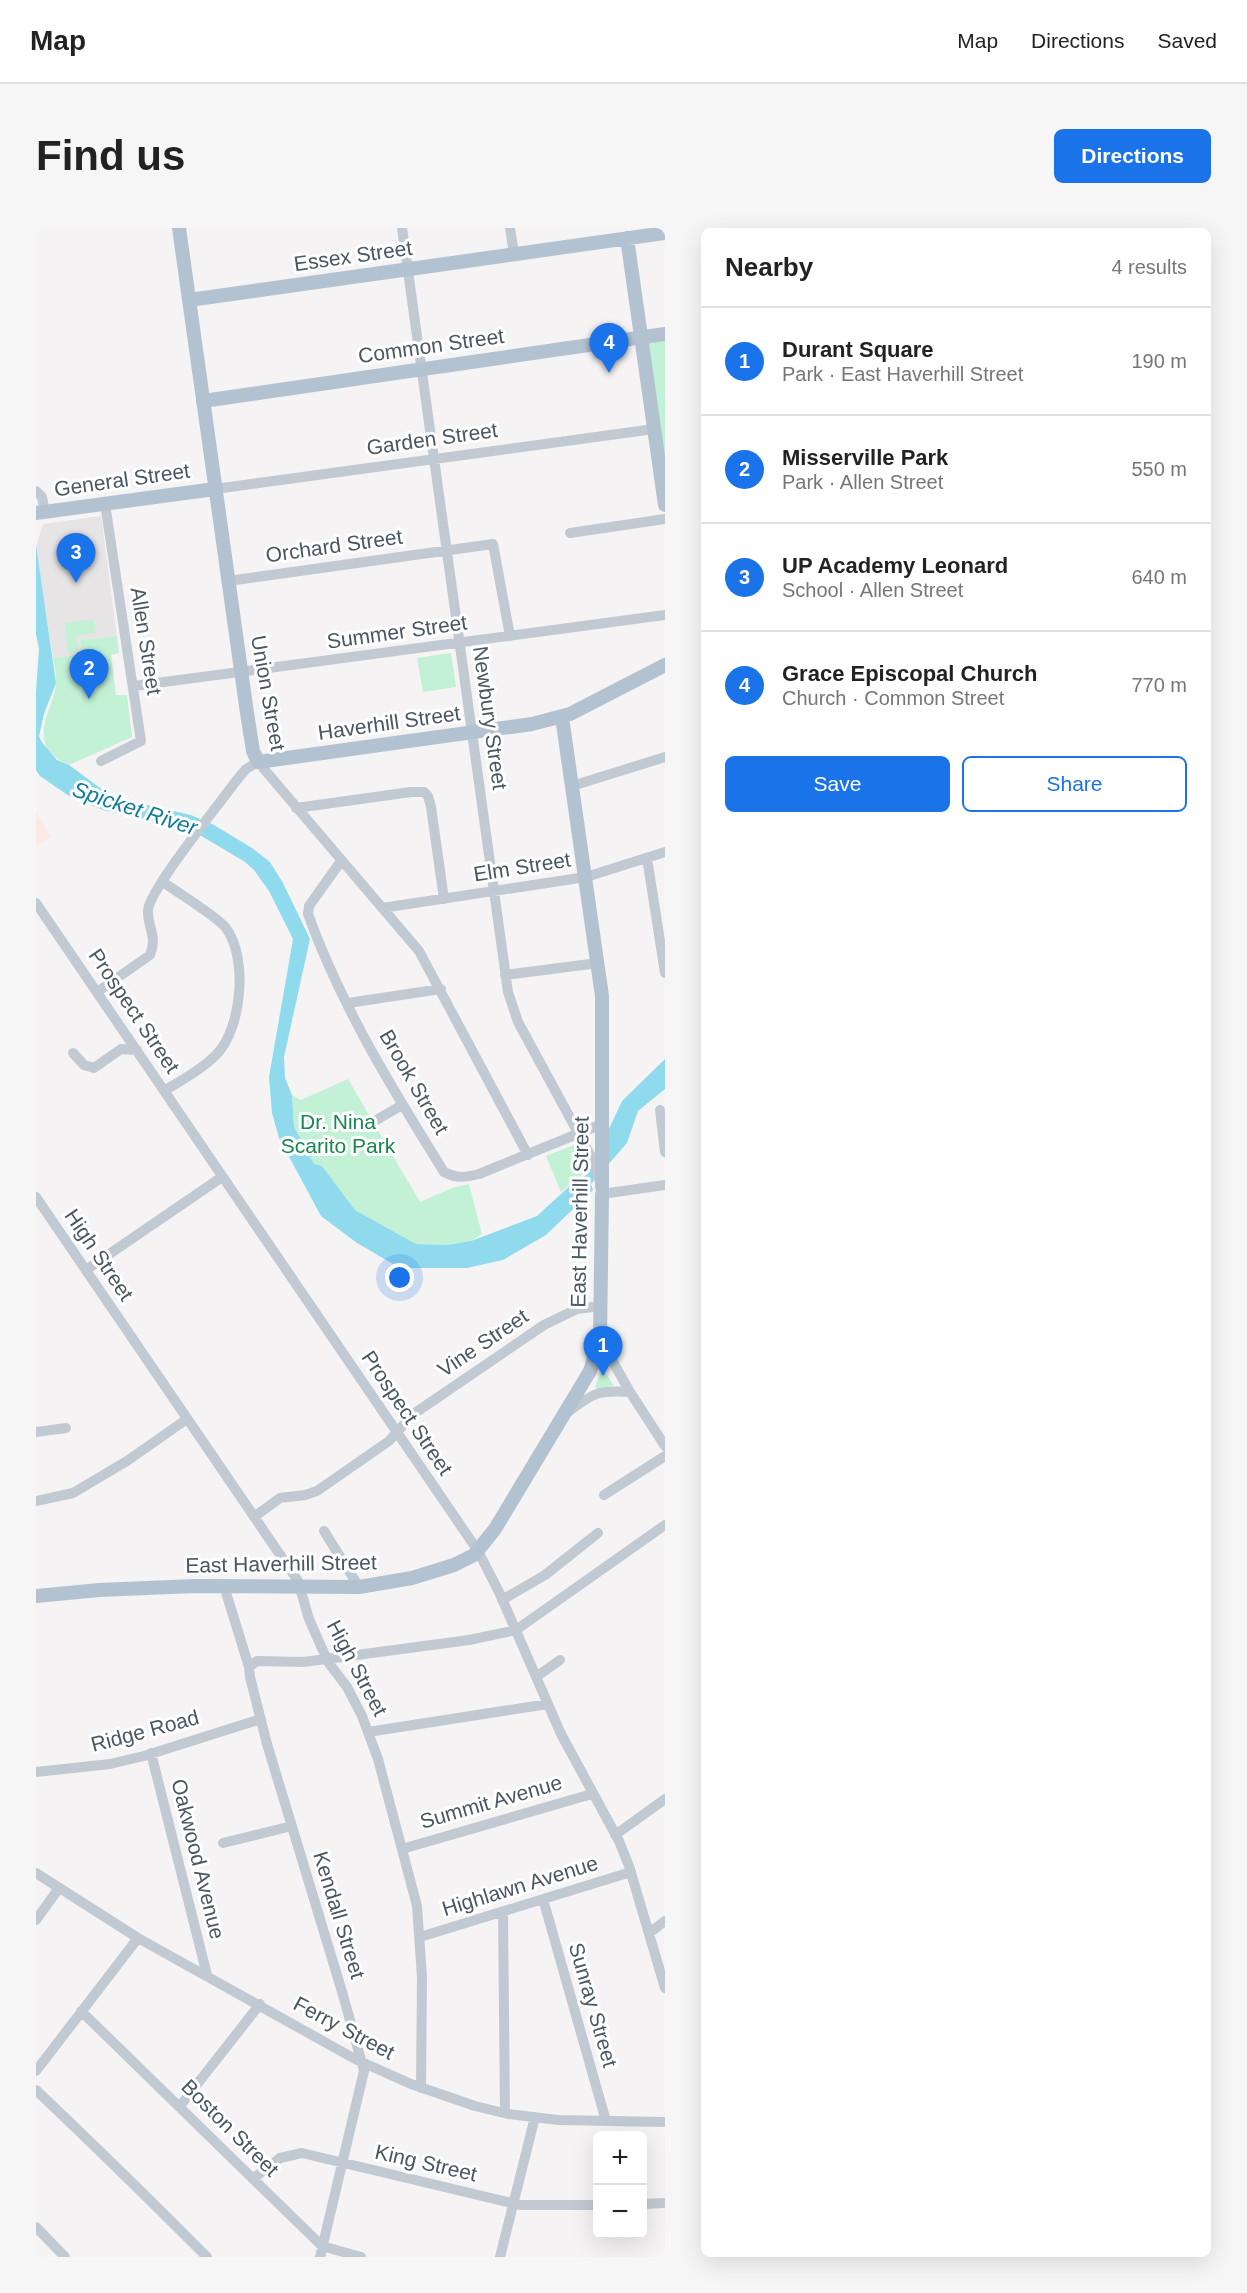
<!DOCTYPE html>
<html lang="en">
<head>
<meta charset="utf-8">
<style>
	:root { --surface:#fff; --page:#f6f6f6; --text:#222; --muted:#767676; --line:#e0e0e0; --accent:#1a73e8 }
	body { margin:0; font-family:Helvetica,sans-serif; background:var(--page); color:var(--text) }
	.controls { position:absolute; right:18px; bottom:18px; display:grid; overflow:hidden; border-radius:9px; box-shadow:0 6px 24px #0002 }
	.controls button { width:54px; height:54px; display:grid; place-items:center; padding:0; border:0; border-bottom:2px solid var(--line); background:var(--surface); color:var(--text); font:30px sans-serif }
	.you { position:absolute; left:364px; top:1050px; width:21px; height:21px; margin:-15px; border:4px solid #fff; border-radius:50%; background:#1a73e8; box-shadow:0 0 0 9px #1a73e833 }
	.badge { display:grid; place-items:center; width:39px; height:39px; border-radius:50%; background:var(--accent); color:#fff; font-size:20px; font-weight:700 }
	.pin { position:absolute; translate:-50% -50px; filter:drop-shadow(0 2px 3px #0008) }
	.pin::after { content:''; position:absolute; top:32px; width:21px; height:18px; background:inherit; clip-path:polygon(0 0,100% 0,50% 100%) }
	.list { margin:0; padding:0; list-style:none }
	h2 { display:flex; justify-content:space-between; align-items:center; height:78px; margin:0; padding:0 24px; font-size:26px }
	h2 small { font-size:20px; font-weight:400; color:var(--muted) }
	.list li { display:grid; grid-template-columns:39px 1fr auto; gap:18px; align-items:center; box-sizing:border-box; height:108px; padding:0 24px; border-top:2px solid var(--line) }
	.list b { display:block; font-size:22px; white-space:nowrap }
	.list p { margin:0; font-size:20px; white-space:nowrap; color:var(--muted) }
	.list em { font-size:20px; font-style:normal; color:var(--muted) }
	.actions { display:flex; gap:12px; padding:18px 24px }
	.actions a { flex:1; padding:14px 0; border:2px solid var(--accent); border-radius:9px; text-align:center; font-size:21px; color:var(--accent) }
	.actions .main { background:var(--accent); color:#fff }
	.map { position:relative; flex:none; width:629px; height:2029px; overflow:hidden; border-radius:9px }
	header { display:flex; align-items:center; gap:36px; box-sizing:border-box; height:84px; padding:0 30px; background:var(--surface); border-bottom:2px solid var(--line) }
	header strong { font-size:28px }
	nav { display:flex; gap:33px; margin-inline-start:auto; font-size:21px }
	.intro { display:flex; align-items:center; justify-content:space-between; box-sizing:border-box; height:144px; padding:0 36px }
	h1 { margin:0; font-size:42px }
	.button { padding:15px 27px; border-radius:9px; background:var(--accent); color:#fff; font-size:21px; font-weight:700 }
	main { display:flex; gap:36px; padding:0 36px }
	aside { flex:1; background:var(--surface); border-radius:9px; box-shadow:0 6px 24px #0002 }
	.map>svg:first-child { display:block }
</style>
</head>
<body>
<header>
<strong>Map</strong>
<nav><a>Map</a><a>Directions</a><a>Saved</a></nav>
</header>
<div class="intro"><h1>Find us</h1><a class="button">Directions</a></div>
<main>
<div class="map">
<svg width="629" height="2029" viewBox="0 0 629 2029">
	<rect width="100%" height="100%" fill="#f5f3f3"/>
	<!-- education -->
	<path fill="#e6e4e5" d="M 65,288 L 81,408 L 44,412 L 45,426 L 17,430 L 0,320 L 7,296 Z"/>
	<!-- medical -->
	<path fill="#fce8e6" d="M 0,585 L 15,609 L 0,618 Z"/>
	<!-- green -->
	<path fill="#c3f1d5" d="M 629,110 L 629,252 L 611,113 Z
		M 58,391 L 60,405 L 40,408 L 42,423 L 32,425 L 29,395 Z
		M 81,408 L 83,425 L 75,427 L 80,467 L 91,467 L 96,509 L 33,537 C 23,533 18,528 11,520 C 0,497 19,477 20,454 C 21,446 18,438 17,430 L 45,426 L 44,412 Z
		M 415,425 L 420,459 L 387,464 L 381,430 Z
		M 312,851 L 384,974 L 416,960 L 433,956 L 446,1006 L 435,1013 L 411,1017 L 380,1016 L 319,982 L 286,938 L 278,937 L 258,899 L 256,867 L 265,872 Z
		M 538,917 L 550,943 L 525,964 L 510,928 Z
		M 568,1142 L 578,1158 L 561,1161 L 559,1159 L 565,1143 Z"/>
	<!-- water -->
	<path fill="#90daee" d="M 0,317 L 20,455 L 8,486 L 3,508 L 5,513 L 21,532 L 33,537 L 71,565 L 98,574 L 155,587 L 178,597 L 216,620 L 234,634 L 247,655 L 274,711 L 248,829 L 249,850 L 256,867 L 258,899 L 278,936 L 286,938 L 319,982 L 380,1016 L 411,1017 L 435,1013 L 501,988 L 537,955 L 552,946 L 586,873 L 629,831 L 629,861 L 602,883 L 591,915 L 555,956 L 557,962 L 510,1007 L 467,1032 L 431,1040 L 364,1040 L 321,1015 L 285,988 L 243,910 L 236,885 L 233,849 L 257,711 L 233,663 L 218,642 L 209,634 L 152,600 L 70,583 L 36,570 L 4,548 L 0,542 L 0,464 L 3,421 L 0,406 Z"/>
	<g fill="none" stroke-linecap="round" stroke-linejoin="round">
		<!-- minor -->
		<path stroke="#c1cad2" stroke-width="10" d="M 366,0 L 472,764 L 482,794 L 558,934 L 563,951
			M 474,0 L 478,26
			M 179,261 L 618,201
			M 0,263 L 6,269 L 9,284
			M 534,305 L 629,291
			M 192,353 L 457,316 L 474,408
			M 98,458 L 629,387
			M 65,533 L 105,513 L 69,276
			M 536,558 L 629,529
			M 260,580 L 375,564 L 388,564 L 392,568 L 395,579 L 408,671
			M 611,630 L 629,745
			M 305,633 L 273,678 L 272,686 C 305,778 357,862 408,944 C 421,951 430,949 443,946 L 566,896
			M 127,654 C 142,665 179,687 190,700 C 212,730 206,799 181,826 C 166,841 146,852 128,863
			M 0,675 L 442,1323 L 463,1364 L 525,1506 L 583,1613 L 593,1638 L 629,1760
			M 346,680 L 550,649 L 629,624
			M 469,747 L 562,735
			M 61,764 L 114,727 C 122,708 111,699 112,682 C 114,661 184,575 200,553 L 210,541 L 222,534 L 383,723 L 492,927
			M 312,775 L 405,761
			M 37,825 L 48,837 L 58,840 L 85,821 L 101,822
			M 624,882 L 629,924
			M 337,894 L 366,877
			M 566,966 L 629,957
			M 0,969 L 262,1353 L 273,1391 L 292,1434 L 311,1459 L 326,1488 L 342,1531 L 381,1678 L 386,1749 L 385,1860
			M 50,1042 L 186,949
			M 564,1111 L 594,1164 L 629,1218
			M 532,1184 C 557,1165 562,1162 594,1164
			M 0,1204 L 30,1200
			M 568,1267 L 629,1228
			M 0,1273 L 37,1265 L 91,1233 L 151,1191
			M 218,1289 L 244,1270 L 269,1267 L 281,1263 L 353,1213 L 376,1187 L 508,1097 L 541,1081 L 565,1078
			M 288,1303 L 323,1359
			M 188,1358 L 213,1439 L 214,1449 L 231,1516 L 307,1767 L 328,1843 L 284,2029
			M 466,1372 L 509,1347 L 562,1305
			M 213,1439 L 221,1433 L 267,1434 L 306,1429 L 433,1412 L 480,1402 L 629,1297
			M 500,1449 L 524,1432
			M 332,1504 L 512,1476
			M 115,1525 L 171,1747
			M 0,1544 L 74,1536 L 108,1528 L 225,1491
			M 579,1607 L 629,1571
			M 187,1615 L 256,1598
			M 366,1621 L 556,1566
			M 0,1645 L 102,1710 L 319,1831 L 375,1856 L 439,1878 L 472,1886 L 522,1892 L 629,1894
			M 507,1671 L 570,1893
			M 467,1684 L 469,1885
			M 0,1692 L 23,1660
			M 613,1705 L 629,1693
			M 384,1709 L 595,1644
			M 45,1783 L 286,2018 L 325,2029
			M 0,1843 L 102,1710
			M 0,1862 C 58,1917 115,1973 171,2029
			M 144,1878 L 224,1776
			M 218,1950 L 244,1930 L 266,1925 L 484,1977 L 562,1977
			M 606,1976 L 629,1975
			M 0,1999 L 29,2029
			M 464,2029 L 499,1889"/>
		<!-- major -->
		<path stroke="#b3c2d1" stroke-width="14" d="M 143,0 L 211,485 L 217,523 L 222,534 L 496,496 L 534,486 L 629,437
			M 591,10 L 629,277
			M 153,72 L 629,5
			M 167,173 L 629,106
			M 0,285 L 179,261
			M 526,489 L 566,768 L 566,959
			M 0,1368 L 63,1362 L 159,1358 L 323,1359 L 376,1350 L 418,1337 L 438,1327 L 459,1301 L 554,1143 L 564,1111 L 566,966"/>
	</g>
	<g text-anchor="middle" stroke-width="6" stroke-linejoin="round" paint-order="stroke">
		<!-- street labels -->
		<g font-size="21" fill="#4a5661" stroke="#fff">
			<text transform="translate(317 28) rotate(-8)" y="7">Essex Street</text>
			<text transform="translate(395 118) rotate(-8)" y="7">Common Street</text>
			<text transform="translate(396 211) rotate(-8)" y="7">Garden Street</text>
			<text transform="translate(86 252) rotate(-8)" y="7">General Street</text>
			<text transform="translate(298 318) rotate(-8)" y="7">Orchard Street</text>
			<text transform="translate(361 404) rotate(-8)" y="7">Summer Street</text>
			<text transform="translate(110 413) rotate(81)" y="7">Allen Street</text>
			<text transform="translate(232 465) rotate(80)" y="7">Union Street</text>
			<text transform="translate(454 490) rotate(82)" y="7">Newbury Street</text>
			<text transform="translate(353 495) rotate(-8)" y="7">Haverhill Street</text>
			<text transform="translate(486 639) rotate(-9)" y="7">Elm Street</text>
			<text transform="translate(98 783) rotate(56)" y="7">Prospect Street</text>
			<text transform="translate(378 854) rotate(60)" y="7">Brook Street</text>
			<text transform="translate(544 984) rotate(-89)" y="7">East Haverhill Street</text>
			<text transform="translate(63 1027) rotate(56)" y="7">High Street</text>
			<text transform="translate(447 1115) rotate(-34)" y="7">Vine Street</text>
			<text transform="translate(371 1185) rotate(56)" y="7">Prospect Street</text>
			<text transform="translate(245 1336) rotate(-1)" y="7">East Haverhill Street</text>
			<text transform="translate(321 1440) rotate(62)" y="7">High Street</text>
			<text transform="translate(109 1503) rotate(-15)" y="7">Ridge Road</text>
			<text transform="translate(455 1574) rotate(-16)" y="7">Summit Avenue</text>
			<text transform="translate(162 1631) rotate(76)" y="7">Oakwood Avenue</text>
			<text transform="translate(484 1658) rotate(-17)" y="7">Highlawn Avenue</text>
			<text transform="translate(303 1687) rotate(73)" y="7">Kendall Street</text>
			<text transform="translate(557 1777) rotate(74)" y="7">Sunray Street</text>
			<text transform="translate(308 1800) rotate(28)" y="7">Ferry Street</text>
			<text transform="translate(194 1900) rotate(45)" y="7">Boston Street</text>
			<text transform="translate(390 1935) rotate(13)" y="7">King Street</text>
		</g>
		<!-- park labels -->
		<g font-size="21" fill="#17864f" stroke="#fff">
			<text x="302" y="901">Dr. Nina<tspan x="302" dy="24">Scarito Park</tspan></text>
		</g>
		<!-- water labels -->
		<g font-size="22" font-style="italic" fill="#0c7c9b" stroke="#fff">
			<text transform="translate(99 580) rotate(18)" y="8">Spicket River</text>
		</g>
	</g>
</svg>
<div class="controls">
<button>+</button>
<button>−</button>
</div>
<div class="you"></div>
<div class="pin badge" style="left:567px;top:1148px">1</div>
<div class="pin badge" style="left:53px;top:471px">2</div>
<div class="pin badge" style="left:40px;top:355px">3</div>
<div class="pin badge" style="left:573px;top:145px">4</div>
</div>
<aside>
<h2>Nearby<small>4 results</small></h2>
<ul class="list">
<li><span class="badge">1</span><div><b>Durant Square</b><p>Park · East Haverhill Street</p></div><em>190 m</em></li>
<li><span class="badge">2</span><div><b>Misserville Park</b><p>Park · Allen Street</p></div><em>550 m</em></li>
<li><span class="badge">3</span><div><b>UP Academy Leonard</b><p>School · Allen Street</p></div><em>640 m</em></li>
<li><span class="badge">4</span><div><b>Grace Episcopal Church</b><p>Church · Common Street</p></div><em>770 m</em></li>
</ul>
<div class="actions"><a class="main">Save</a><a>Share</a></div>
</aside>
</main>
</body>
</html>
